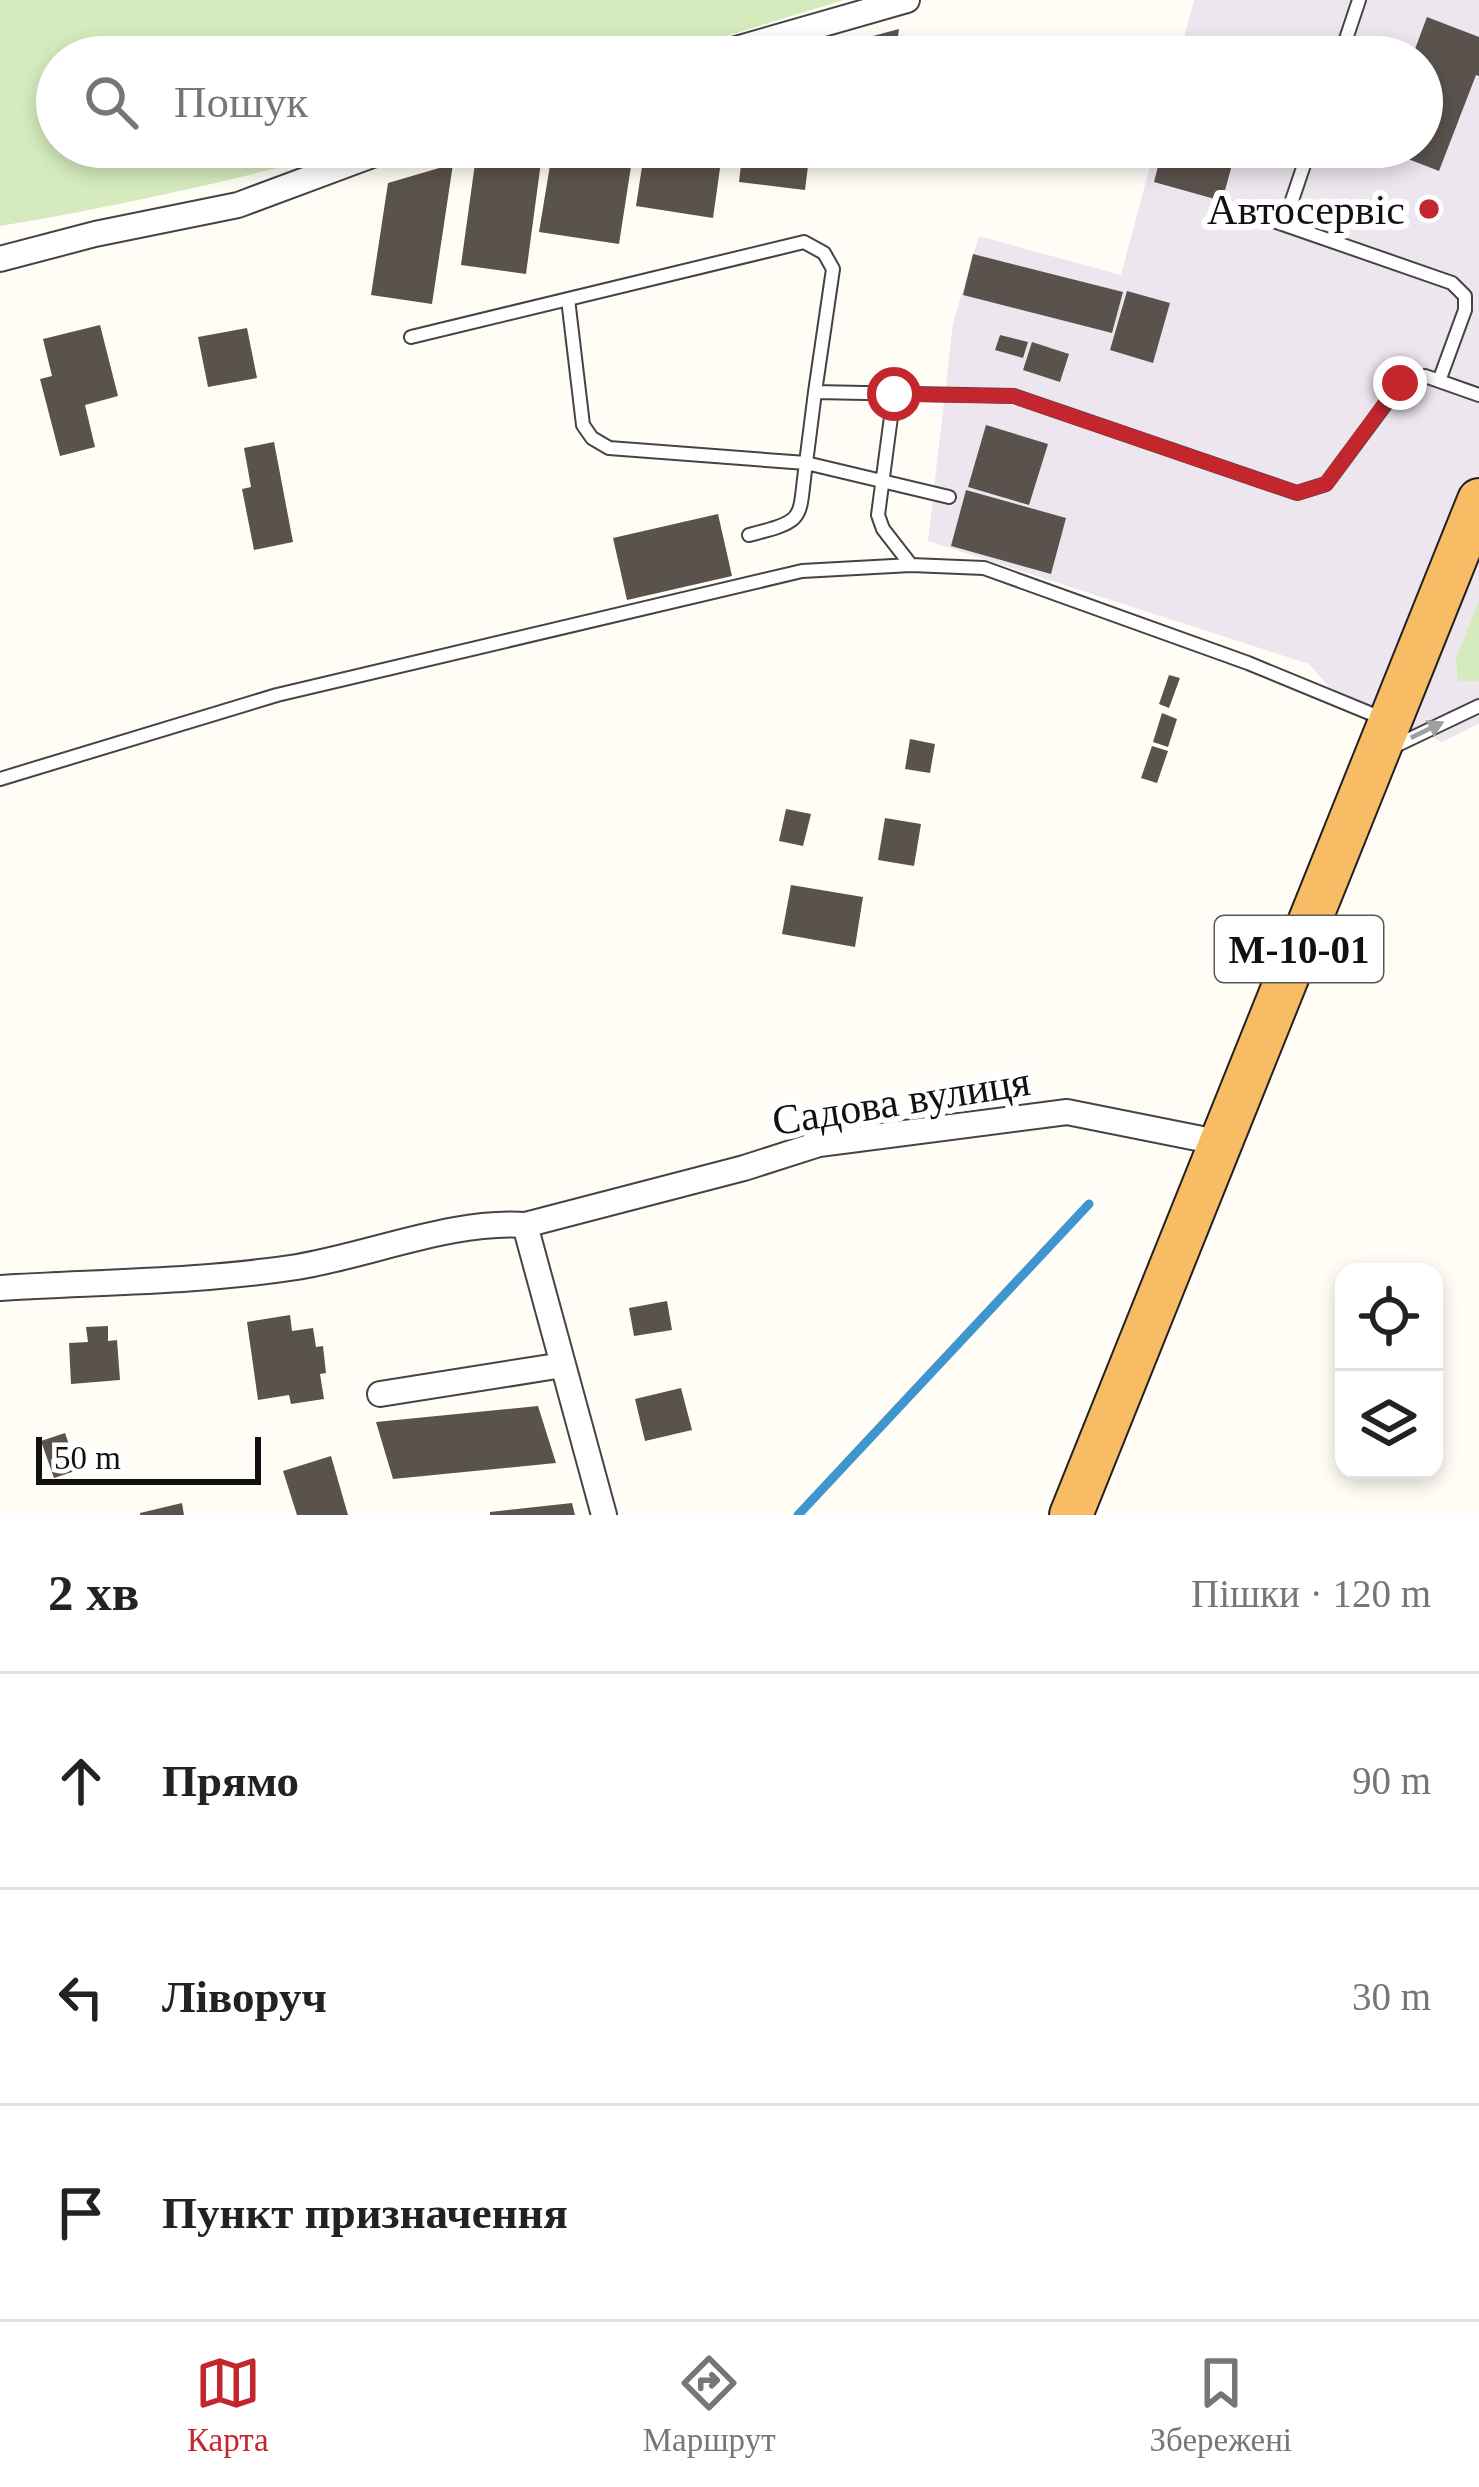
<!DOCTYPE html>
<html lang="uk">
<head>
<meta charset="utf-8">
<style>
	:root { --surface:#fff; --page:#f6f6f6; --text:#222; --muted:#767676; --line:#e0e0e0; --accent:#c4262e }
	body { margin:0; font-family:"Times New Roman",serif; background:var(--page); color:var(--text) }
	.controls { position:absolute; right:36px; bottom:36px; display:grid; overflow:hidden; border-radius:24px; box-shadow:0 6px 18px #0003 }
	.controls button { width:108px; height:108px; display:grid; place-items:center; padding:0; border:0; border-bottom:3px solid var(--line); background:var(--surface); color:var(--text); font:60px sans-serif }
	.scale { position:absolute; left:36px; bottom:30px; width:225px; box-sizing:border-box; padding-left:12px; border:6px solid #111; border-top:0; font-size:33px; line-height:42px; white-space:nowrap; color:#111; -webkit-text-stroke:9px #fff; paint-order:stroke }
	.stop { position:absolute; width:36px; height:36px; margin:-27px; border:9px solid #c4262e; border-radius:50%; background:#fff }
	.stop.end { background:#c4262e; border-color:#fff; box-shadow:0 3px 12px #0008 }
	.list { margin:0; padding:0; list-style:none }
	h2 { display:flex; justify-content:space-between; align-items:center; height:156px; margin:0; padding:0 48px; font-size:51px }
	h2 small { font-size:39px; font-weight:400; color:var(--muted) }
	.list li { display:grid; grid-template-columns:78px 1fr auto; gap:36px; align-items:center; box-sizing:border-box; height:216px; padding:0 48px; border-top:3px solid var(--line) }
	.list b { display:block; font-size:45px; white-space:nowrap }
	.list em { font-size:39px; font-style:normal; color:var(--muted) }
	.icon { flex:none; width:66px; height:66px; fill:none; stroke:currentColor; stroke-width:2; stroke-linecap:round; stroke-linejoin:round }
	.map { position:relative; flex:none; width:1479px; height:1515px; overflow:hidden }
	.search { position:absolute; background:var(--surface); box-shadow:0 6px 18px #0003; left:36px; right:36px; top:36px; height:132px; display:flex; align-items:center; gap:30px; box-sizing:border-box; padding:0 42px; border-radius:66px; color:var(--muted); font-size:45px }
	.sheet { height:804px; background:var(--surface) }
	nav { display:flex; justify-content:space-around; align-items:center; box-sizing:border-box; height:168px; border-top:3px solid var(--line); background:var(--surface); font-size:33px; color:var(--muted) }
	nav a { display:grid; justify-items:center; gap:6px }
	nav .on { color:var(--accent) }
	.map>svg:first-child { display:block }
</style>
</head>
<body>
<div class="map">
<svg width="1479" height="1515" viewBox="0 0 1479 1515">
	<rect width="100%" height="100%" fill="#fffdf5"/>
	<!-- industrial -->
	<path fill="#eee6ef" d="M 1194,0 L 1479,0 L 1479,724 L 1442,742 L 1329,687 L 1309,664 L 928,541 L 953,323 L 979,236 L 1121,275 L 1155,147 L 1422,147 L 1422,57 L 1179,57 Z"/>
	<!-- green -->
	<path fill="#d5ebbd" d="M 0,0 L 844,0 L 657,57 L 57,57 L 57,147 L 355,147 C 238,180 120,206 0,226 Z
		M 1479,601 L 1479,681 L 1458,681 L 1456,658 Z"/>
	<g fill="none" stroke-linecap="round" stroke-linejoin="round">
		<!-- stream -->
		<path stroke="#3f96cf" stroke-width="9" d="M 798,1515 L 1089,1204"/>
	</g>
	<!-- building -->
	<path fill="#5a524d" d="M 1427,17 L 1479,37 L 1479,76 L 1476,75 L 1439,171 L 1377,147 L 1422,147 L 1422,57 L 1412,57 Z
		M 899,29 L 895,57 L 870,57 L 873,36 Z
		M 513,147 L 543,147 L 526,274 L 461,265 L 476,156 Z
		M 553,147 L 634,147 L 619,244 L 539,232 Z
		M 645,147 L 723,147 L 713,218 L 636,206 Z
		M 743,147 L 882,147 L 879,168 L 809,158 L 805,190 L 739,182 Z
		M 1163,147 L 1237,147 L 1222,201 L 1154,182 Z
		M 453,164 L 432,304 L 371,295 L 388,183 Z
		M 973,254 L 1123,292 L 1112,333 L 963,295 Z
		M 1127,291 L 1170,303 L 1153,363 L 1110,350 Z
		M 100,325 L 118,396 L 85,405 L 95,447 L 60,456 L 40,379 L 52,376 L 43,339 Z
		M 247,328 L 257,378 L 208,387 L 198,337 Z
		M 1000,335 L 1028,342 L 1023,358 L 995,350 Z
		M 1032,342 L 1069,354 L 1060,382 L 1023,370 Z
		M 986,425 L 1048,444 L 1029,505 L 968,487 Z
		M 274,442 L 293,542 L 254,550 L 242,489 L 251,487 L 244,448 Z
		M 966,490 L 1066,518 L 1051,574 L 951,546 Z
		M 718,514 L 732,576 L 627,600 L 613,538 Z
		M 1169,675 L 1180,678 L 1169,708 L 1159,704 Z
		M 1162,713 L 1177,719 L 1168,747 L 1153,742 Z
		M 910,739 L 935,744 L 930,773 L 905,769 Z
		M 1152,746 L 1168,751 L 1157,783 L 1141,778 Z
		M 786,809 L 811,814 L 803,846 L 779,841 Z
		M 885,818 L 921,824 L 914,866 L 878,860 Z
		M 791,885 L 863,897 L 855,947 L 782,934 Z
		M 667,1301 L 672,1330 L 634,1336 L 629,1308 Z
		M 290,1315 L 292,1331 L 313,1328 L 316,1347 L 323,1346 L 326,1373 L 320,1374 L 324,1399 L 291,1404 L 289,1395 L 258,1400 L 247,1322 Z
		M 108,1326 L 108,1341 L 117,1340 L 120,1380 L 71,1384 L 69,1343 L 88,1342 L 86,1327 Z
		M 681,1388 L 692,1430 L 645,1441 L 635,1399 Z
		M 538,1406 L 556,1463 L 393,1479 L 376,1422 Z
		M 65,1433 L 78,1470 L 54,1478 L 41,1441 Z
		M 331,1456 L 348,1515 L 297,1515 L 283,1471 Z
		M 182,1503 L 184,1515 L 140,1515 L 140,1513 Z
		M 572,1503 L 575,1515 L 490,1515 L 490,1512 Z"/>
	<g fill="none" stroke-linecap="round" stroke-linejoin="round">
		<defs>
			<path id="service" d="M 1340,57 L 1359,0
				M 1248,212 L 1452,283 L 1465,296 L 1465,310 L 1439,381
				M 1284,224 L 1310,147
				M 568,299 L 583,425 L 592,438 L 609,448 L 806,463 L 815,392
				M 411,337 L 804,242 L 824,253 L 833,269 L 815,392 L 1014,396 L 1297,493 L 1326,484 L 1401,383 L 1425,376 L 1479,395
				M 894,394 L 878,515 L 883,529 L 911,565
				M 749,535 C 808,520 798,520 806,463 L 949,497
				M 1393,747 L 1479,706
				M 0,779 L 277,695 L 802,571 L 911,565 L 984,568 L 1248,663 L 1384,719"/>
			<path id="minor" d="M 708,57 L 907,0
				M 0,259 L 95,234 L 238,205 L 394,147
				M 525,1225 L 604,1515
				M 0,1288 C 98,1282 200,1282 297,1267 C 370,1255 452,1220 525,1225 L 744,1168 L 819,1144 L 1067,1112 L 1222,1143
				M 380,1394 L 563,1365"/>
			<path id="trunk" d="M 1071,1515 L 1479,500"/>
		</defs>
		<!-- service casing -->
		<use href="#service" stroke="#444" stroke-width="16"/>
		<!-- minor casing -->
		<use href="#minor" stroke="#444" stroke-width="28"/>
		<!-- trunk casing -->
		<use href="#trunk" stroke="#222" stroke-width="46"/>
		<!-- service -->
		<use href="#service" stroke="#fff" stroke-width="12"/>
		<!-- minor -->
		<use href="#minor" stroke="#fff" stroke-width="24"/>
		<!-- trunk -->
		<use href="#trunk" stroke="#f7bc64" stroke-width="42"/>
	</g>
	<!-- one-way arrows -->
	<defs><path id="oneway-solid" d="M-6-.8H1V-3.2L6.5 0L1 3.2V.8H-6Z" transform="scale(3)"/></defs>
	<use fill="#a0a0a0" href="#oneway-solid" transform="translate(1427 730) rotate(-26)"/>
	<g fill="none" stroke-linecap="round" stroke-linejoin="round">
		<!-- route -->
		<path stroke="#c4262e" stroke-width="15" d="M 894,394 L 1013,396 L 1297,493 L 1326,484 L 1400,383"/>
	</g>
	<!-- markers -->
	<circle fill="#c4262e" stroke="#fff" stroke-width="4.5" cx="1429" cy="209" r="12"/>
	<g text-anchor="middle" stroke-width="12" stroke-linejoin="round" paint-order="stroke">
		<!-- shield labels -->
		<rect fill="#fff" stroke="#585858" stroke-width="3" x="1215" y="916" width="168" height="66" rx="9"/>
		<g font-size="39" font-weight="bold" fill="#111">
			<text x="1299" y="963">М-10-01</text>
		</g>
		<!-- poi labels -->
		<g font-size="42" fill="#111" stroke="#fff" text-anchor="end">
			<text x="1405" y="224">Автосервіс</text>
		</g>
		<!-- street labels -->
		<g font-size="42" fill="#111" stroke="#fff">
			<text transform="translate(901 1100) rotate(-9)" y="15">Садова вулиця</text>
		</g>
	</g>
</svg>
<div class="controls">
<button><svg class="icon" aria-label="locate" viewBox="0 0 24 24"><circle cx="12" cy="12" r="6"/><path d="M12 2v4M12 18v4M2 12h4M18 12h4"/></svg></button>
<button><svg class="icon" aria-label="layers" viewBox="0 0 24 24"><path d="M12 4l9 5-9 5-9-5zM3 14l9 5 9-5"/></svg></button>
</div>
<div class="scale">50 m</div>
<div class="stop" style="left:894px;top:394px"></div>
<div class="stop end" style="left:1400px;top:383px"></div>
<div class="search"><svg class="icon" aria-label="search" viewBox="0 0 24 24"><circle cx="10" cy="10" r="6"/><path d="M15 15l6 6"/></svg>Пошук</div>
</div>
<section class="sheet">
<h2>2 хв<small>Пішки · 120 m</small></h2>
<ul class="list">
<li><svg class="icon" aria-label="ahead" viewBox="0 0 24 24"><path d="M12 20V5M6 11l6-6 6 6"/></svg><div><b>Прямо</b></div><em>90 m</em></li>
<li><svg class="icon" aria-label="left" viewBox="0 0 24 24"><path d="M17 20v-9H6M10 6l-5 5 5 5"/></svg><div><b>Ліворуч</b></div><em>30 m</em></li>
<li><svg class="icon" aria-label="arrive" viewBox="0 0 24 24"><path d="M6 21V4h12l-3 4 3 4H6"/></svg><div><b>Пункт призначення</b></div></li>
</ul>
</section>
<nav>
<a class="on"><svg class="icon" aria-label="map" viewBox="0 0 24 24"><path d="M3 6l6-2 6 2 6-2v14l-6 2-6-2-6 2zM9 4v14M15 6v14"/></svg>Карта</a>
<a><svg class="icon" aria-label="directions" viewBox="0 0 24 24"><path d="M12 3l9 9-9 9-9-9zM9 14v-3h6M13 9l2 2-2 2"/></svg>Маршрут</a>
<a><svg class="icon" aria-label="saved" viewBox="0 0 24 24"><path d="M7 4h10v16l-5-4-5 4z"/></svg>Збережені</a>
</nav>
</body>
</html>
